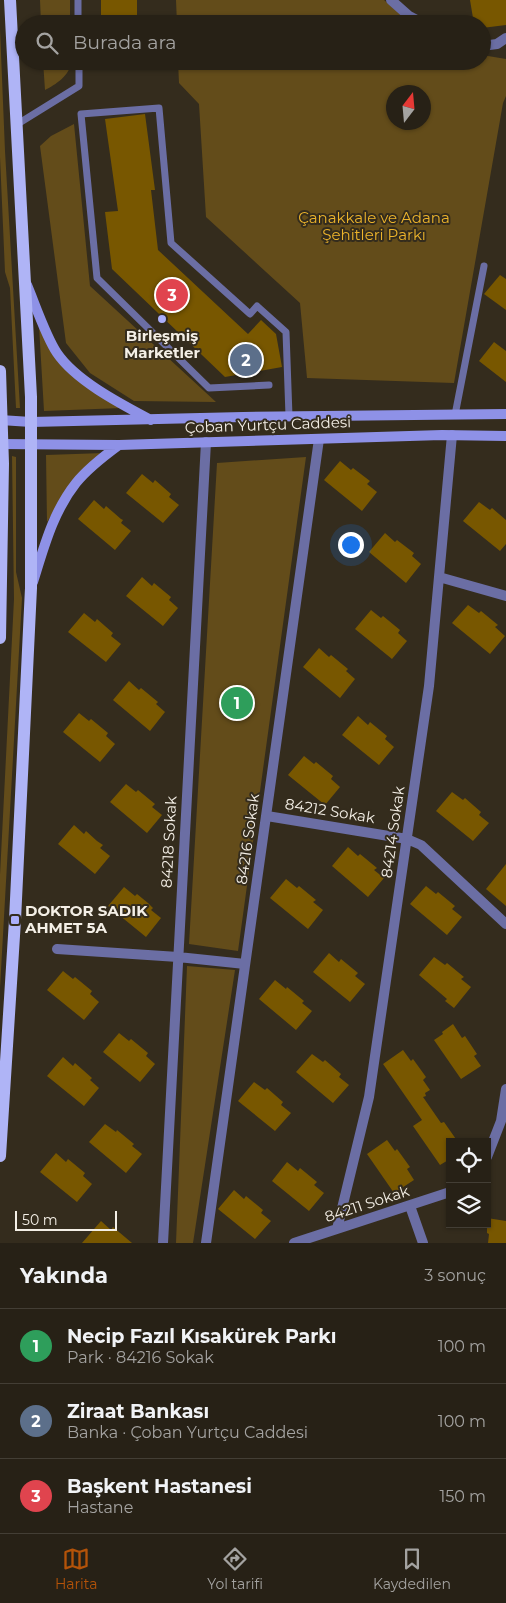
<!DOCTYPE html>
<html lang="tr">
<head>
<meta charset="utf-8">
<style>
	:root { --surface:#272116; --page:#2f291f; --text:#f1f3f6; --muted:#a4a3a1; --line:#433e35; --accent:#b45309 }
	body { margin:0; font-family:Montserrat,sans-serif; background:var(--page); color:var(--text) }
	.controls { position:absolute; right:15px; bottom:15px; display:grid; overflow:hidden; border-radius:0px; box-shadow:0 1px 4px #0004 }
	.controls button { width:45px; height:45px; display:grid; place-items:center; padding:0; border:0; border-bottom:1px solid var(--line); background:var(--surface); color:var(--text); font:25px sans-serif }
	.compass { position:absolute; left:386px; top:85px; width:45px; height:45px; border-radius:50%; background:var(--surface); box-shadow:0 1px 4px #0004; rotate:16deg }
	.scale { position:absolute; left:15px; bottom:12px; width:102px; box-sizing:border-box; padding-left:5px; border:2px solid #f4efe6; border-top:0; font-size:14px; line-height:18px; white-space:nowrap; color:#f4efe6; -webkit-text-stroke:4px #342c1d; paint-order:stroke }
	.you { position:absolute; left:350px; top:544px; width:18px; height:18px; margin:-12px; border:4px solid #fff; border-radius:50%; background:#1a73e8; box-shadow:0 0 0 8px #1a73e833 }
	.badge { display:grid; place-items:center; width:32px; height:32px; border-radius:50%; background:var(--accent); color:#fff; font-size:16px; font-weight:700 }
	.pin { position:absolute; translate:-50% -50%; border:2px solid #fff; box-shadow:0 1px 5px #0006 }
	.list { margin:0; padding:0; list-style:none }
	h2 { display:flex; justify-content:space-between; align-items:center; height:65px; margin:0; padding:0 20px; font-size:21px }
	h2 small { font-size:16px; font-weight:400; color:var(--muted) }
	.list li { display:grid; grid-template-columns:32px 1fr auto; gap:15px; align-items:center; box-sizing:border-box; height:75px; padding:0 20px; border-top:1px solid var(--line) }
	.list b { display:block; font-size:19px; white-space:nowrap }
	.list p { margin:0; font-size:16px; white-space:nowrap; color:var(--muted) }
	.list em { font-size:16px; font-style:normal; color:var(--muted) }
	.icon { flex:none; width:28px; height:28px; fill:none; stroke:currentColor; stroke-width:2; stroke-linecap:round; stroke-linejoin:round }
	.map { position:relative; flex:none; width:506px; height:1243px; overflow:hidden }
	.search { position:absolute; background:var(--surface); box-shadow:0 1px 4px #0004; left:15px; right:15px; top:15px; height:55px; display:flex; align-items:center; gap:12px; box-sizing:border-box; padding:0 18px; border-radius:28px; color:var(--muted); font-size:19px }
	.sheet { height:290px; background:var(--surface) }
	nav { display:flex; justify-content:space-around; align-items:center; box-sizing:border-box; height:70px; border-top:1px solid var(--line); background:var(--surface); font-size:14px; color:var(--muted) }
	nav a { display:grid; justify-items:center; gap:2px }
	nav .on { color:var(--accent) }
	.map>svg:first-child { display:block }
</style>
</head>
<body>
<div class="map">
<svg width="506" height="1243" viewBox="0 0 506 1243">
	<rect width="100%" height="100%" fill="#342c1d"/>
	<!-- green -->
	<path fill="#634c1a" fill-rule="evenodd" d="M 40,0 L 70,0 L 70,24 L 41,24 Z
		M 176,0 L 384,0 L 406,19 L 415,24 L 177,24 Z
		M 0,29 L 5,151 L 20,408 L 16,408 L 10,288 L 5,272 L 0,157 Z
		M 482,55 L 506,59 L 506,96 L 503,103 L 454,383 L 307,378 L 300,303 L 206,217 L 199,104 L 179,83 L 178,61 L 482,61 ZM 394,92 L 424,92 L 424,122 L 394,122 Z
		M 43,61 L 71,61 C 71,75 55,85 45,90 Z
		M 74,124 L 90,286 L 216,402 L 134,401 L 90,373 L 66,343 L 40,146 L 51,136 Z
		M 39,326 L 55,355 L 122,408 L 44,411 Z
		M 104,453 L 59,503 L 47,522 L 46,455 Z
		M 12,456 L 16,457 L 16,572 L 22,598 L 0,988 L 0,875 L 14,599 Z
		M 306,457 L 238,951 L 189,944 L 217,463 Z
		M 187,966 L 235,970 L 193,1243 L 176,1243 Z"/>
	<!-- building -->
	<path fill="#785700" d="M 101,0 L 137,0 L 137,24 L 101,24 Z
		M 470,0 L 506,0 L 506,25 L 482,28 L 482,24 L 474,24 Z
		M 145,114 L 155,190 L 151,190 L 158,250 L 248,334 L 261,320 L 276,334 L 282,367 L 225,377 L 112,269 L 105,212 L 118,211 L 105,119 Z
		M 500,275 L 506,279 L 506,310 L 484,294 Z
		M 494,342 L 506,351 L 506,382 L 479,361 Z
		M 340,461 L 351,470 L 353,468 L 370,481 L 367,484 L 377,492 L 362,511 L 324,480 Z
		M 142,474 L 153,483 L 155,480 L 171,494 L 169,497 L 179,505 L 163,523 L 126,493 Z
		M 94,500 L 104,509 L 106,506 L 121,519 L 123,520 L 121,523 L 131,531 L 115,550 L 78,519 Z
		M 479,502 L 490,510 L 492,508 L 506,520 L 506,544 L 500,551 L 463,521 Z
		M 385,533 L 395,542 L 397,540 L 414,553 L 412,556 L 421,564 L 406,583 L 369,552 Z
		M 142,577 L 152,586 L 154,583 L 171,597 L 169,600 L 178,608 L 163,626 L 126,596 Z
		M 468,605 L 479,613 L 481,611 L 498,625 L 495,627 L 505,636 L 490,654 L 452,623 Z
		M 371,610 L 381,618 L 383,616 L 400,630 L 398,633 L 407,641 L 392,659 L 355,629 Z
		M 84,613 L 95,622 L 97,619 L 113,633 L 111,636 L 121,644 L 106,662 L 68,632 Z
		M 319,648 L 329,657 L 331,655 L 348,669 L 346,671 L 355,679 L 340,698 L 303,667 Z
		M 129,681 L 139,690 L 141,688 L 158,702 L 156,704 L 165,712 L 150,731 L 113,700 Z
		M 79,713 L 89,721 L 91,719 L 108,733 L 106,736 L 115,744 L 100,762 L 63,732 Z
		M 358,716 L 368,725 L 370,722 L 387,736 L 385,739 L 394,747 L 379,765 L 342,735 Z
		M 304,756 L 314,764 L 316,762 L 333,776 L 331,779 L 340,787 L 325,805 L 288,775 Z
		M 126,784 L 136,792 L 138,790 L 155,804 L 152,807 L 162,815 L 147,833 L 110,802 Z
		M 452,792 L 463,800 L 465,798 L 481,812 L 479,815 L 489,823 L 473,841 L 436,811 Z
		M 74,825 L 84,834 L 86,831 L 97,841 L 103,845 L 100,848 L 110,856 L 95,874 L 58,844 Z
		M 348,847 L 358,856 L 360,854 L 377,868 L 374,870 L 384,878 L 368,897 L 332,866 Z
		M 506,864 L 506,906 L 486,889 Z
		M 286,879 L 297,888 L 299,886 L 316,900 L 313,902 L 323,910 L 308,929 L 270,898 Z
		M 426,886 L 436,894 L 438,892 L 455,906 L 452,909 L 462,917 L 447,935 L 410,904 Z
		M 124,887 L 135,896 L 137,894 L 148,903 L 153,908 L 151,910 L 161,918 L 146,937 L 108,906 Z
		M 329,953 L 339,962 L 341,959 L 358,973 L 355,976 L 365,984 L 350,1002 L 313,972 Z
		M 434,957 L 445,965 L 447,963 L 464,977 L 461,979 L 471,987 L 454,1008 L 445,1001 L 447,999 L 419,975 Z
		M 63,971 L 73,979 L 75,977 L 92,991 L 90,994 L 99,1002 L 84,1020 L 47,990 Z
		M 275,980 L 286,989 L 287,987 L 304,1001 L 302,1003 L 312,1011 L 296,1030 L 259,999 Z
		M 453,1024 L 462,1038 L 465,1036 L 477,1054 L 474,1056 L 481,1066 L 461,1079 L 434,1040 L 443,1034 L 442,1032 Z
		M 119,1033 L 129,1041 L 131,1039 L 148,1053 L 146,1056 L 155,1064 L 140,1082 L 103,1052 Z
		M 403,1050 L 411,1061 L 413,1059 L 426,1077 L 423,1080 L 430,1090 L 425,1093 L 426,1096 L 423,1097 L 441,1123 L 444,1122 L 458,1142 L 450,1142 L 450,1159 L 440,1165 L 413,1126 L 422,1120 L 383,1064 Z
		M 312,1054 L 323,1062 L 325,1060 L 341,1074 L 339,1077 L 349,1085 L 333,1103 L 296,1072 Z
		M 63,1057 L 73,1066 L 75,1063 L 92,1078 L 90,1080 L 99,1088 L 84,1106 L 47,1076 Z
		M 254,1082 L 265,1090 L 267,1088 L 283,1102 L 281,1105 L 291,1113 L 275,1131 L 238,1101 Z
		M 105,1124 L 116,1132 L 117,1130 L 134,1144 L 132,1146 L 142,1154 L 126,1173 L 89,1142 Z
		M 387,1140 L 395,1151 L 397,1149 L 410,1167 L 407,1169 L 414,1180 L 394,1193 L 367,1154 Z
		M 56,1153 L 66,1162 L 68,1159 L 85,1173 L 83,1176 L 92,1184 L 77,1202 L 40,1172 Z
		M 287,1162 L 298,1171 L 300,1168 L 317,1182 L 314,1185 L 324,1193 L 309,1211 L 272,1181 Z
		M 234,1190 L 244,1199 L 246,1196 L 263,1210 L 261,1213 L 271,1221 L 255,1239 L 218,1209 Z
		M 487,1218 L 506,1221 L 506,1243 L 488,1243 L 489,1234 L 487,1233 Z
		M 101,1221 L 111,1230 L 113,1227 L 132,1243 L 82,1243 Z"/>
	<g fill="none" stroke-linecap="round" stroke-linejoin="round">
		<!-- service -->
		<path stroke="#6b6ea4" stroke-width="7" d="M 78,0 L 78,24
			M 16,125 L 79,86 L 79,61
			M 269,385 L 209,388 L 97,278 L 81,114 L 159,108 L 171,243 L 250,314 L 257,306 L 286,332 L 289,416
			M 455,415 L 484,266"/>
		<!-- minor -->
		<path stroke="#6b6ea4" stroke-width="10" d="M 391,0 L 409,16 L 424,24
			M 482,46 L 497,44 L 506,38
			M 439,577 L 506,596
			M 267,816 L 407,839 L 421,845 L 506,924
			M 57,949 L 178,957 L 245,964
			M 487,1157 L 501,1121 L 506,1089
			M 410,1206 L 423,1243
			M 337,1229 L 369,1097 L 429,686 L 452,435
			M 163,1243 L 206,442
			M 206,1243 L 319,439
			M 294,1243 L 450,1192"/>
		<!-- secondary -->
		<path stroke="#8e91e7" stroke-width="10" d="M 27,285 C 35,304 46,337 57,353 C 76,381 121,404 151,420
			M 0,420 L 31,422 L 243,417 L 506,414
			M 0,444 L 119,445 L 442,435 L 506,436
			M 33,582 C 44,547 53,512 76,483 C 88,468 104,456 119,445"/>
		<!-- primary -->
		<path stroke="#afb4f6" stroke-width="12" d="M 0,371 L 3,464 L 0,638
			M 0,1156 L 15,920 L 31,588 L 31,397 L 10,0"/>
	</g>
	<!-- markers -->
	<g fill="#abaffb" stroke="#342c1d" stroke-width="2">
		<circle cx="162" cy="319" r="5"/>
		<rect x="10" y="915" width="10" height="10" rx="2.5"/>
	</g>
	<g text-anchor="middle" stroke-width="4" stroke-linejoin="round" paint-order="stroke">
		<!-- park labels -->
		<g font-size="15" fill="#edb42b" stroke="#342c1d">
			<text x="374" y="223">Çanakkale ve Adana<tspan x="374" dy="17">Şehitleri Parkı</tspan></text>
		</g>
		<!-- poi labels -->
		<g font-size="15" font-weight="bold" fill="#f4efe6" stroke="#342c1d">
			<text x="162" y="341">Birleşmiş<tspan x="162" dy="17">Marketler</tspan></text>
			<text x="25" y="916" text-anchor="start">DOKTOR SADIK<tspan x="25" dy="17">AHMET 5A</tspan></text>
		</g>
		<!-- street labels -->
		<g font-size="15" fill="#f4efe6" stroke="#342c1d">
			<text transform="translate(268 425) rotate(-2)" y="5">Çoban Yurtçu Caddesi</text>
			<text transform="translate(330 811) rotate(9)" y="5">84212 Sokak</text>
			<text transform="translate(393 832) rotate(-82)" y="5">84214 Sokak</text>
			<text transform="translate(248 839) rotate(-82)" y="5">84216 Sokak</text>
			<text transform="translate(169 842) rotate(-87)" y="5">84218 Sokak</text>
			<text transform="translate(367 1204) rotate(-18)" y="5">84211 Sokak</text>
		</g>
	</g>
</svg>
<div class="controls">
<button><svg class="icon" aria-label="locate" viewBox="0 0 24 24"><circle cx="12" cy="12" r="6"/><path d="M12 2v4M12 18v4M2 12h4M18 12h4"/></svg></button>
<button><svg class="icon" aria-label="layers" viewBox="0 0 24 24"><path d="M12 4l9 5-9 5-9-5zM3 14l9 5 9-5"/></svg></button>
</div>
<svg class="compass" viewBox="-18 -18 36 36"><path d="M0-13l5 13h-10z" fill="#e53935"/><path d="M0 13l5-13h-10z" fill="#a4a3a1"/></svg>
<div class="scale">50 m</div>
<div class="you"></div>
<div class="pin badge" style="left:237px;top:703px;background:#2e9e5b">1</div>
<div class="pin badge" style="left:246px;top:360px;background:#5c6f8a">2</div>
<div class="pin badge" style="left:172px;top:295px;background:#e0444e">3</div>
<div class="search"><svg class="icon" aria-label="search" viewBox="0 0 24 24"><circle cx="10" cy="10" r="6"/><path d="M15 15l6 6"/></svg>Burada ara</div>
</div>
<section class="sheet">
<h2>Yakında<small>3 sonuç</small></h2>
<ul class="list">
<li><span class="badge" style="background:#2e9e5b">1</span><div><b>Necip Fazıl Kısakürek Parkı</b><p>Park · 84216 Sokak</p></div><em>100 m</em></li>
<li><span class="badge" style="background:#5c6f8a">2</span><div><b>Ziraat Bankası</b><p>Banka · Çoban Yurtçu Caddesi</p></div><em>100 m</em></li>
<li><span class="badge" style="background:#e0444e">3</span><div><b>Başkent Hastanesi</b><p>Hastane</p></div><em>150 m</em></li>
</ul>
</section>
<nav>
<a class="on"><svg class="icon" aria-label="map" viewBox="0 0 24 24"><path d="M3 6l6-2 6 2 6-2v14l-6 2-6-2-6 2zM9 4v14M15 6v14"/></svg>Harita</a>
<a><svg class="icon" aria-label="directions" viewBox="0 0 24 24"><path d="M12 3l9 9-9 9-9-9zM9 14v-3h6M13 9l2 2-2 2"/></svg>Yol tarifi</a>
<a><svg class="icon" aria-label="saved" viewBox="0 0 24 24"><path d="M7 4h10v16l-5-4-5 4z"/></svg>Kaydedilen</a>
</nav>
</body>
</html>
